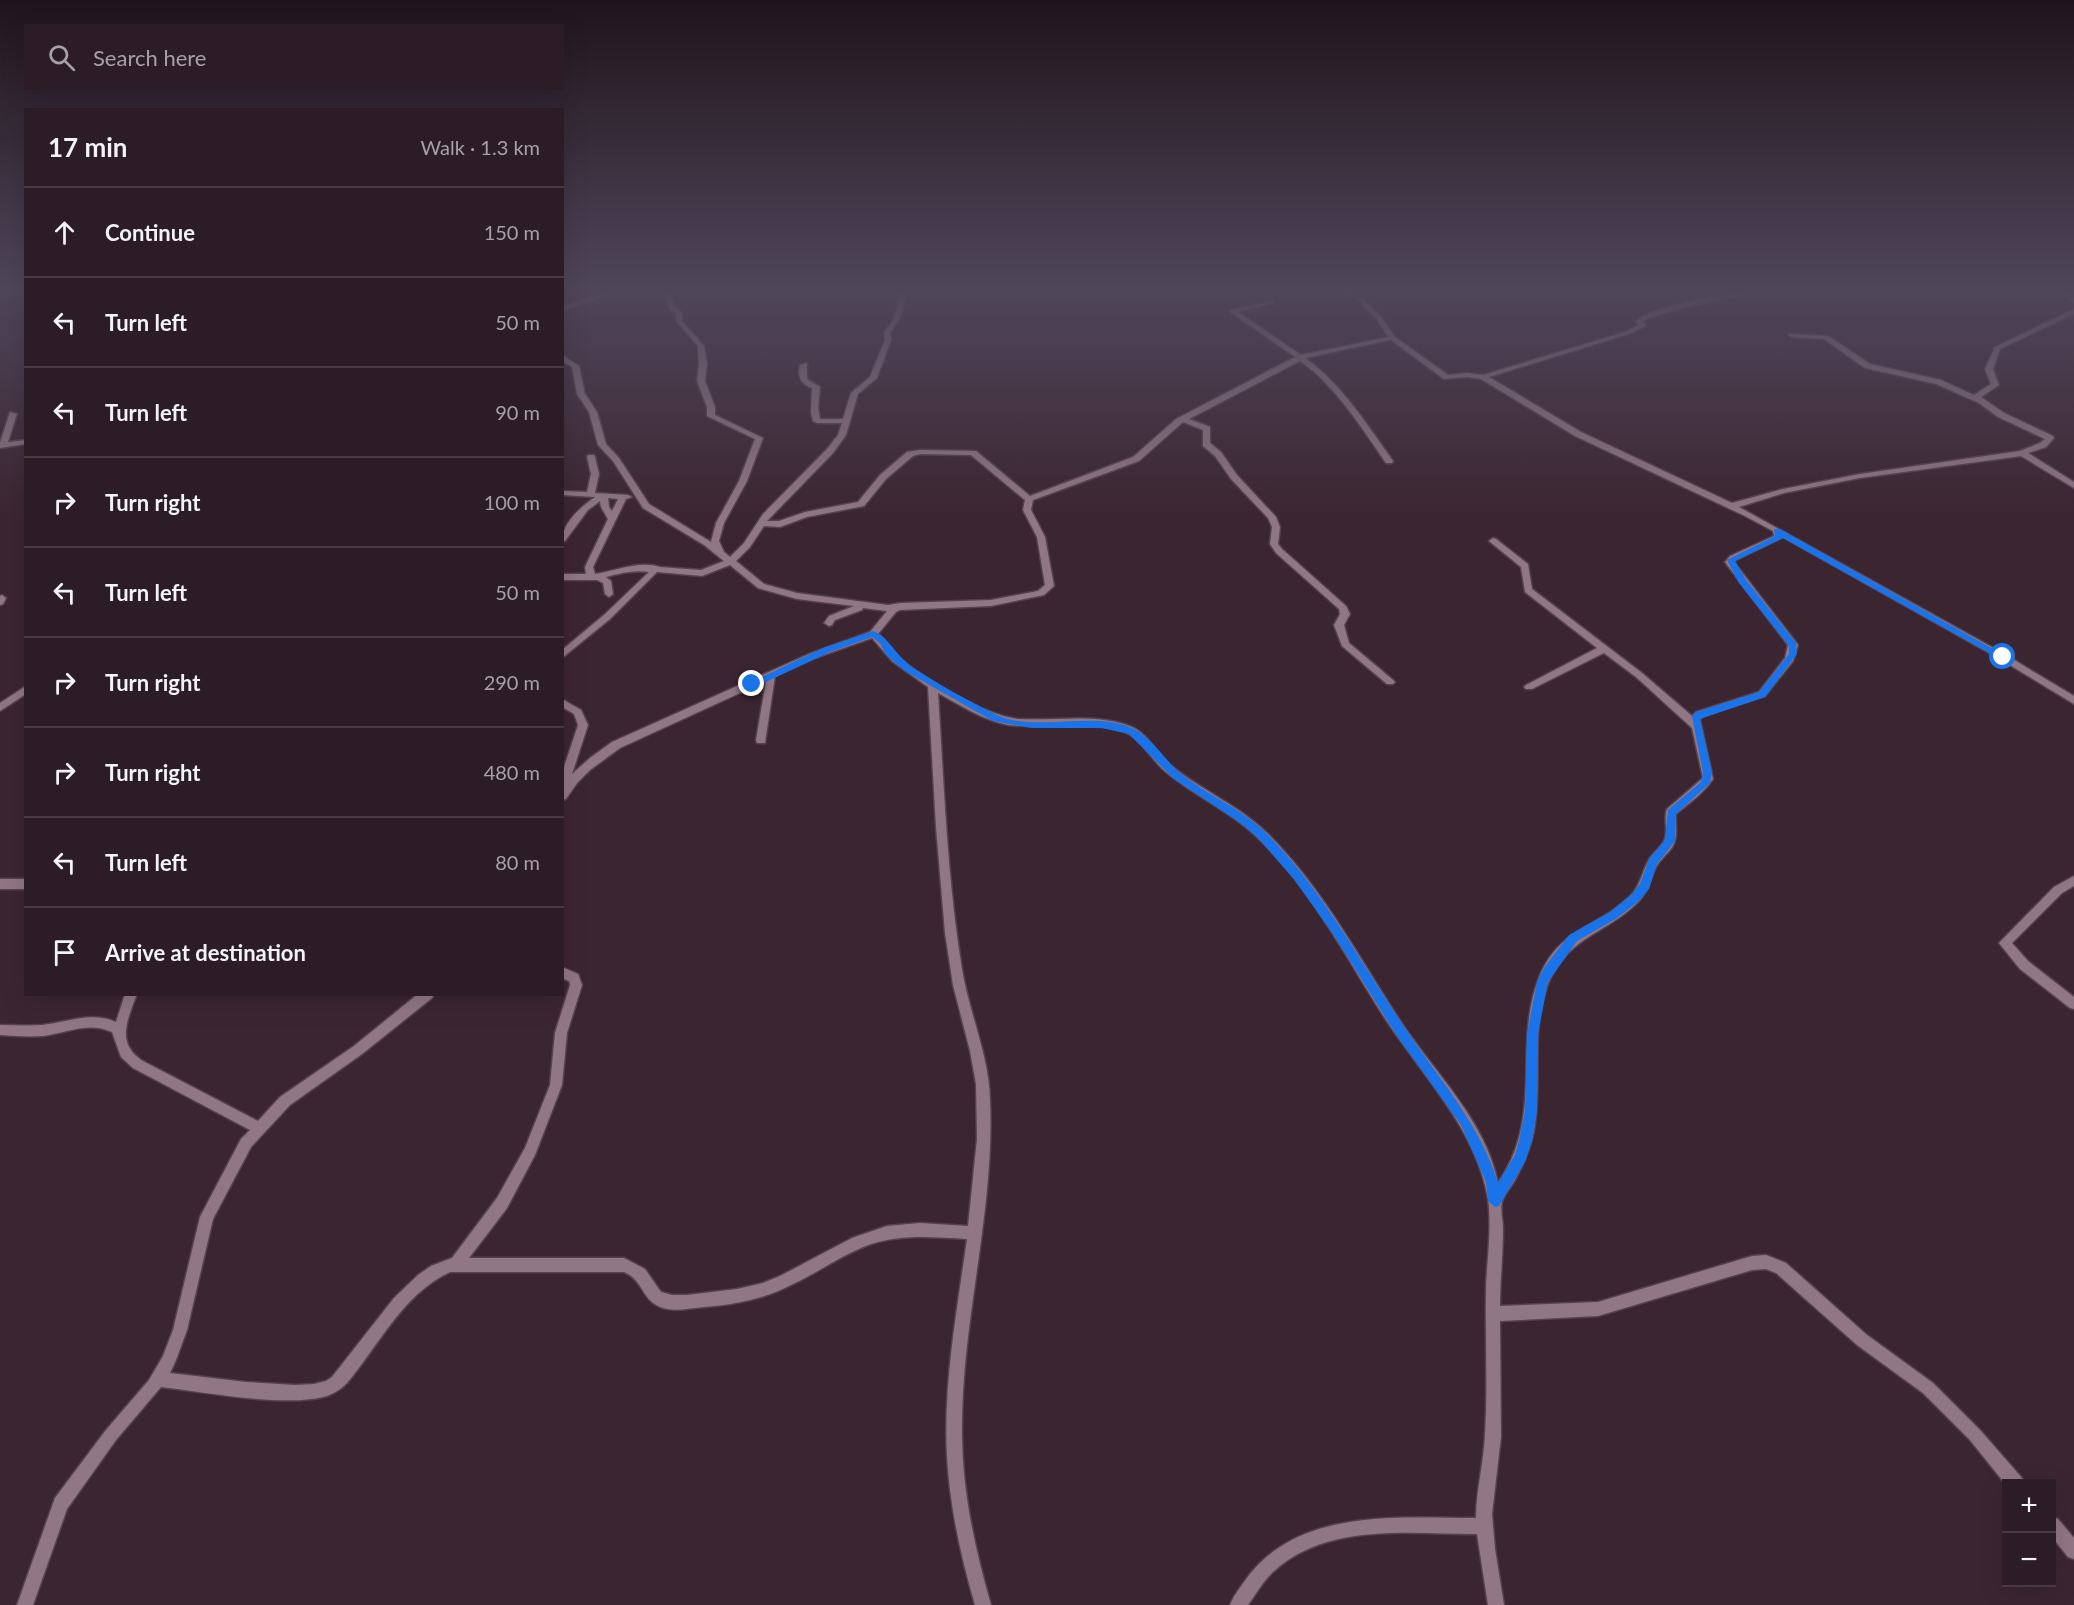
<!DOCTYPE html>
<html lang="en">
<head>
<meta charset="utf-8">
<style>
	:root { --surface:#2c1c25; --page:#382932; --text:#f1f3f6; --muted:#a6a1a7; --line:#483a42 }
	body { margin:0; font-family:Lato,sans-serif; background:var(--page); color:var(--text) }
	.controls { position:absolute; right:18px; bottom:18px; display:grid; overflow:hidden; border-radius:0px; box-shadow:0 6px 24px #0002 }
	.controls button { width:54px; height:54px; display:grid; place-items:center; padding:0; border:0; border-bottom:2px solid var(--line); background:var(--surface); color:var(--text); font:30px sans-serif }
	.stop { position:absolute; width:18px; height:18px; margin:-14px; border:4px solid #1a73e8; border-radius:50%; background:#fff }
	.stop.end { background:#1a73e8; border-color:#fff; box-shadow:0 2px 6px #0008 }
	.list { margin:0; padding:0; list-style:none }
	h2 { display:flex; justify-content:space-between; align-items:center; height:78px; margin:0; padding:0 24px; font-size:26px }
	h2 small { font-size:20px; font-weight:400; color:var(--muted) }
	.list li { display:grid; grid-template-columns:39px 1fr auto; gap:18px; align-items:center; box-sizing:border-box; height:90px; padding:0 24px; border-top:2px solid var(--line) }
	.list b { display:block; font-size:22px; white-space:nowrap }
	.list em { font-size:20px; font-style:normal; color:var(--muted) }
	.icon { flex:none; width:33px; height:33px; fill:none; stroke:currentColor; stroke-width:2; stroke-linecap:round; stroke-linejoin:round }
	.map { position:relative; flex:none; width:2074px; height:1605px; overflow:hidden }
	.search { position:absolute; background:var(--surface); box-shadow:0 6px 24px #0002; left:24px; top:24px; width:540px; height:66px; display:flex; align-items:center; gap:15px; box-sizing:border-box; padding:0 21px; border-radius:0px; color:var(--muted); font-size:22px }
	.panel { position:absolute; background:var(--surface); box-shadow:0 6px 24px #0002; left:24px; top:108px; width:540px; height:888px; border-radius:0px }
	.map>svg:first-child { display:block }
</style>
</head>
<body>
<div class="map">
<svg width="2074" height="1605" viewBox="0 0 2074 1605">
	<rect width="100%" height="100%" fill="#3b2531"/>
	<g fill="none" stroke-linecap="round" stroke-linejoin="round">
		<defs>
			<path id="minor" d="M 606,292 L 616,292 L 562,311 L 562,307 Z
				M 665,292 L 671,292 L 674,305 L 682,313 L 682,321 L 704,346 L 707,364 L 705,381 L 715,407 L 715,415 L 763,438 L 747,481 L 724,523 L 719,541 L 724,552 L 730,557 L 744,543 L 763,514 L 827,449 L 838,435 L 842,423 L 817,423 L 813,421 L 811,412 L 812,388 C 801,384 797,377 800,365 L 807,363 L 807,379 L 820,387 L 818,408 L 820,419 L 843,419 L 851,393 L 870,377 L 885,340 L 884,332 C 895,321 899,308 898,292 L 904,292 C 905,308 901,321 890,332 L 891,340 L 877,378 L 858,394 L 846,435 L 833,453 L 767,521 L 779,521 L 805,512 L 858,502 L 880,475 L 907,452 L 920,450 L 976,451 L 1030,496 L 1133,457 L 1176,419 L 1295,357 L 1230,312 L 1230,310 L 1274,301 L 1274,303 L 1238,312 L 1301,355 L 1388,337 L 1377,320 L 1359,301 L 1343,292 L 1351,292 L 1363,299 L 1382,318 L 1395,337 L 1448,375 L 1467,373 L 1483,375 L 1628,331 L 1638,325 L 1636,322 C 1649,306 1731,292 1753,292 L 1674,310 L 1644,320 L 1643,322 L 1646,325 L 1645,326 L 1632,333 L 1489,377 L 1581,432 L 1732,503 L 1783,489 L 1860,474 L 2020,451 L 2040,443 L 2045,439 L 1998,417 L 1979,403 L 1936,384 L 1865,368 L 1824,339 L 1791,337 L 1788,335 L 1789,334 L 1828,336 L 1870,364 L 1941,380 L 1974,395 L 1991,384 L 1985,369 L 1995,347 L 2074,309 L 2074,314 L 2000,349 L 1993,369 L 1999,385 L 1981,397 L 2004,413 L 2053,436 L 2054,438 L 2046,447 L 2028,453 L 2074,482 L 2074,488 L 2021,456 L 1860,478 L 1784,493 L 1739,507 L 2006,655 L 2074,696 L 2074,704 L 2000,659 L 1783,537 L 1736,560 L 1734,562 L 1798,645 L 1793,661 L 1765,696 L 1702,716 L 1700,720 L 1713,779 C 1704,793 1689,803 1676,814 C 1675,826 1679,838 1671,849 C 1666,855 1660,860 1656,867 C 1650,879 1648,892 1638,902 C 1610,931 1572,936 1552,975 C 1529,1021 1542,1074 1535,1123 C 1533,1142 1525,1161 1516,1178 C 1512,1186 1504,1194 1502,1202 C 1500,1209 1503,1221 1503,1229 C 1503,1255 1500,1281 1500,1306 L 1598,1302 L 1752,1256 L 1766,1255 L 1786,1263 L 1867,1335 L 1933,1383 L 1980,1430 L 2022,1478 L 2024,1484 L 2006,1484 L 2006,1485 L 1970,1440 L 1923,1393 L 1857,1345 L 1776,1273 L 1766,1269 L 1752,1270 L 1598,1316 L 1500,1321 L 1501,1437 L 1492,1514 L 1495,1549 L 1504,1605 L 1488,1605 L 1477,1534 C 1411,1534 1326,1522 1273,1572 C 1263,1581 1256,1594 1248,1605 L 1230,1605 C 1233,1597 1239,1589 1244,1582 C 1296,1507 1397,1518 1476,1518 C 1476,1490 1484,1462 1485,1434 C 1488,1386 1485,1337 1486,1288 C 1487,1259 1492,1228 1488,1199 C 1476,1129 1424,1077 1386,1020 C 1346,958 1312,889 1257,837 C 1230,811 1195,796 1166,772 C 1152,761 1143,741 1127,733 C 1101,720 1040,729 1009,725 C 984,721 960,705 938,693 C 944,785 947,878 962,969 C 969,1013 989,1055 990,1100 C 995,1212 961,1321 962,1432 C 962,1491 975,1549 991,1605 L 975,1605 C 961,1557 950,1508 947,1457 C 943,1384 957,1311 967,1239 C 935,1237 902,1234 871,1244 C 843,1254 819,1272 793,1284 C 765,1299 736,1304 704,1307 C 691,1308 677,1312 663,1308 C 640,1300 645,1281 624,1272 L 450,1272 C 403,1294 379,1345 347,1383 C 341,1389 335,1393 327,1396 C 287,1408 205,1392 161,1387 L 116,1440 L 67,1509 L 33,1605 L 17,1605 L 55,1498 L 106,1430 L 149,1380 L 163,1356 L 173,1330 L 200,1217 L 241,1139 L 250,1130 L 133,1068 L 121,1057 L 112,1032 C 89,1021 66,1033 43,1036 C 29,1037 14,1036 0,1035 L 0,1025 C 14,1025 28,1026 42,1025 C 68,1022 91,1011 116,1022 L 125,994 L 137,994 C 131,1011 119,1034 131,1050 C 133,1054 138,1057 141,1060 L 258,1121 L 280,1097 L 354,1046 L 418,994 L 434,994 L 432,998 L 362,1054 L 290,1105 L 251,1147 L 213,1219 L 187,1330 L 176,1360 L 170,1373 L 246,1382 L 295,1385 L 314,1384 L 326,1381 L 332,1377 L 394,1298 L 418,1275 L 431,1266 L 452,1258 L 497,1198 L 525,1148 L 550,1085 L 555,1033 L 570,985 L 569,981 L 562,978 L 562,967 L 578,974 L 582,985 L 567,1033 L 562,1085 L 535,1155 L 507,1208 L 469,1258 L 624,1258 L 645,1269 L 661,1292 L 672,1295 L 687,1295 L 737,1289 L 763,1283 L 780,1276 L 852,1238 L 887,1226 L 920,1223 L 968,1226 L 977,1139 L 976,1084 L 970,1051 L 953,985 L 945,933 L 936,827 L 928,687 L 892,661 L 872,638 L 815,658 L 775,676 L 765,743 L 757,743 L 756,740 L 766,681 L 620,748 L 590,770 L 577,783 L 566,799 L 562,800 L 562,773 L 578,725 L 574,714 L 562,707 L 562,699 L 581,710 L 588,725 L 572,774 L 590,758 L 612,742 L 809,654 L 870,632 L 887,611 L 863,608 L 862,610 L 835,620 L 832,625 L 829,626 L 824,623 L 829,616 L 854,606 L 797,599 L 758,588 L 730,565 L 702,576 L 657,572 L 610,619 L 562,658 L 562,650 L 604,615 L 649,572 C 634,570 621,573 606,577 L 611,581 L 613,594 L 609,597 L 605,594 L 603,583 L 597,580 L 562,580 L 562,574 L 586,574 L 585,567 L 608,519 L 601,507 L 600,501 L 588,510 L 565,541 L 562,541 C 562,523 581,507 595,497 L 562,495 L 562,491 L 587,492 L 591,474 L 587,457 L 588,455 L 594,455 L 595,457 L 599,474 L 595,493 L 628,495 L 632,497 L 626,499 L 593,567 L 595,574 C 616,571 639,560 660,567 L 701,570 L 724,561 L 704,545 L 643,508 L 613,461 L 598,445 L 589,412 L 577,394 L 572,367 L 562,361 L 562,355 L 579,366 L 585,394 L 597,412 L 606,444 L 619,458 L 649,504 L 711,542 L 716,523 L 739,481 L 755,439 L 707,416 L 707,407 L 697,381 L 699,364 L 698,346 L 676,321 L 676,314 L 668,306 ZM 1391,340 L 1444,379 L 1467,377 L 1481,379 L 1575,436 L 1745,516 L 1773,531 L 1774,536 L 1730,556 L 1725,562 L 1788,645 L 1785,658 L 1759,692 L 1696,712 L 1692,716 L 1642,673 L 1532,589 L 1528,564 L 1496,539 L 1493,538 L 1489,541 L 1521,567 L 1525,592 L 1597,648 L 1526,685 L 1524,687 L 1526,689 L 1532,689 L 1604,653 L 1636,677 L 1692,728 L 1703,778 L 1667,809 C 1663,819 1669,831 1664,841 C 1661,847 1654,852 1650,858 C 1642,870 1641,885 1631,895 C 1600,928 1561,926 1540,975 C 1518,1028 1533,1080 1520,1133 C 1516,1151 1508,1168 1498,1183 C 1486,1122 1437,1075 1403,1025 C 1360,960 1323,888 1267,833 C 1238,805 1201,790 1170,765 C 1157,754 1148,734 1132,727 C 1100,713 1054,721 1019,719 C 986,716 924,680 899,657 C 891,650 887,641 878,634 L 896,612 L 900,610 L 991,606 L 1044,595 L 1054,586 L 1045,537 L 1031,510 L 1033,500 L 1139,461 L 1183,422 L 1203,430 L 1203,446 L 1215,456 L 1231,479 L 1268,518 L 1272,527 L 1270,544 L 1276,553 L 1339,609 L 1340,614 L 1334,625 L 1342,646 L 1387,684 L 1393,684 L 1395,682 L 1393,680 L 1349,643 L 1344,625 L 1350,614 L 1346,606 L 1282,549 L 1278,544 L 1280,527 L 1276,517 L 1237,475 L 1221,452 L 1210,443 L 1210,427 L 1189,419 L 1300,361 C 1335,385 1362,428 1386,463 L 1392,463 L 1393,461 C 1369,427 1340,382 1305,358 ZM 920,454 L 971,455 L 1025,500 L 1023,510 L 1037,537 L 1045,585 L 1038,591 L 991,600 L 901,603 L 888,605 L 797,593 L 764,584 L 736,561 L 750,547 L 764,526 L 780,527 L 807,517 L 864,506 L 886,479 L 913,456 ZM 608,498 L 618,499 L 612,511 L 609,507 Z
				M 2059,292 L 2066,292 L 2074,298 L 2074,303 Z
				M 10,412 L 17,414 L 8,442 L 26,440 L 26,444 L 0,448 L 0,443 Z
				M 2,595 L 6,598 L 3,604 L 0,605 L 0,596 Z
				M 26,686 L 26,694 L 0,711 L 0,703 Z
				M 2074,876 L 2074,886 L 2062,893 L 2012,943 L 2028,961 L 2074,997 L 2074,1009 L 2070,1008 L 2020,969 L 1999,943 L 2054,887 Z
				M 0,879 L 26,879 L 26,889 L 0,889 Z
				M 2052,1517 L 2058,1519 L 2074,1538 L 2074,1559 L 2068,1557 L 2052,1537 Z"/>
		</defs>
		<!-- minor casing -->
		<use href="#minor" stroke="#54424d" stroke-width="3"/>
		<!-- minor -->
		<use href="#minor" fill="#917684" fill-rule="evenodd"/>
	</g>
	<!-- sky -->
	<linearGradient id="sky" x2="0" y2="1"><stop stop-color="#20141b"/><stop offset="0.56" stop-color="#4f465a"/><stop offset="1" stop-color="#4f465a" stop-opacity="0"/></linearGradient>
	<rect width="2074" height="517" fill="url(#sky)"/>
	<!-- route -->
	<path fill="#1a73e8" d="M 1774,529 L 1780,529 L 2007,657 L 2000,659 L 1783,538 L 1735,561 L 1746,580 L 1796,643 L 1797,654 L 1765,697 L 1700,719 L 1712,772 L 1710,783 L 1676,814 L 1675,841 L 1657,864 L 1649,889 L 1639,901 L 1617,918 L 1577,941 L 1548,982 L 1538,1034 L 1537,1111 L 1532,1141 L 1525,1162 L 1499,1206 L 1495,1207 L 1488,1201 L 1486,1182 L 1461,1125 L 1397,1036 L 1335,937 L 1294,879 L 1258,838 L 1242,824 L 1174,779 L 1129,734 L 1102,728 L 1032,728 L 993,721 L 905,671 L 886,655 L 880,643 L 872,637 L 830,652 L 755,687 L 747,684 L 823,648 L 873,631 C 889,637 896,656 912,667 C 938,684 967,700 995,714 C 1033,734 1096,709 1134,729 C 1152,738 1165,760 1180,773 C 1207,795 1241,808 1266,833 C 1323,890 1360,962 1405,1028 C 1439,1079 1480,1124 1498,1183 L 1515,1155 L 1519,1141 L 1525,1111 L 1527,1034 L 1537,982 L 1544,968 L 1569,935 L 1610,912 L 1631,895 L 1640,884 L 1649,859 L 1665,840 L 1668,810 L 1701,782 L 1703,772 L 1692,716 L 1696,712 L 1759,692 L 1789,654 L 1789,646 L 1739,583 L 1727,560 L 1775,536 Z"/>
</svg>
<div class="controls">
<button>+</button>
<button>−</button>
</div>
<div class="stop" style="left:2003px;top:657px"></div>
<div class="stop end" style="left:752px;top:684px"></div>
<div class="search"><svg class="icon" aria-label="search" viewBox="0 0 24 24"><circle cx="10" cy="10" r="6"/><path d="M15 15l6 6"/></svg>Search here</div>
<section class="panel">
<h2>17 min<small>Walk · 1.3 km</small></h2>
<ul class="list">
<li><svg class="icon" aria-label="ahead" viewBox="0 0 24 24"><path d="M12 20V5M6 11l6-6 6 6"/></svg><div><b>Continue</b></div><em>150 m</em></li>
<li><svg class="icon" aria-label="left" viewBox="0 0 24 24"><path d="M17 20v-9H6M10 6l-5 5 5 5"/></svg><div><b>Turn left</b></div><em>50 m</em></li>
<li><svg class="icon" aria-label="left" viewBox="0 0 24 24"><path d="M17 20v-9H6M10 6l-5 5 5 5"/></svg><div><b>Turn left</b></div><em>90 m</em></li>
<li><svg class="icon" aria-label="right" viewBox="0 0 24 24"><path d="M7 20v-9h11M14 6l5 5-5 5"/></svg><div><b>Turn right</b></div><em>100 m</em></li>
<li><svg class="icon" aria-label="left" viewBox="0 0 24 24"><path d="M17 20v-9H6M10 6l-5 5 5 5"/></svg><div><b>Turn left</b></div><em>50 m</em></li>
<li><svg class="icon" aria-label="right" viewBox="0 0 24 24"><path d="M7 20v-9h11M14 6l5 5-5 5"/></svg><div><b>Turn right</b></div><em>290 m</em></li>
<li><svg class="icon" aria-label="right" viewBox="0 0 24 24"><path d="M7 20v-9h11M14 6l5 5-5 5"/></svg><div><b>Turn right</b></div><em>480 m</em></li>
<li><svg class="icon" aria-label="left" viewBox="0 0 24 24"><path d="M17 20v-9H6M10 6l-5 5 5 5"/></svg><div><b>Turn left</b></div><em>80 m</em></li>
<li><svg class="icon" aria-label="arrive" viewBox="0 0 24 24"><path d="M6 21V4h12l-3 4 3 4H6"/></svg><div><b>Arrive at destination</b></div></li>
</ul>
</section>
</div>
</body>
</html>
